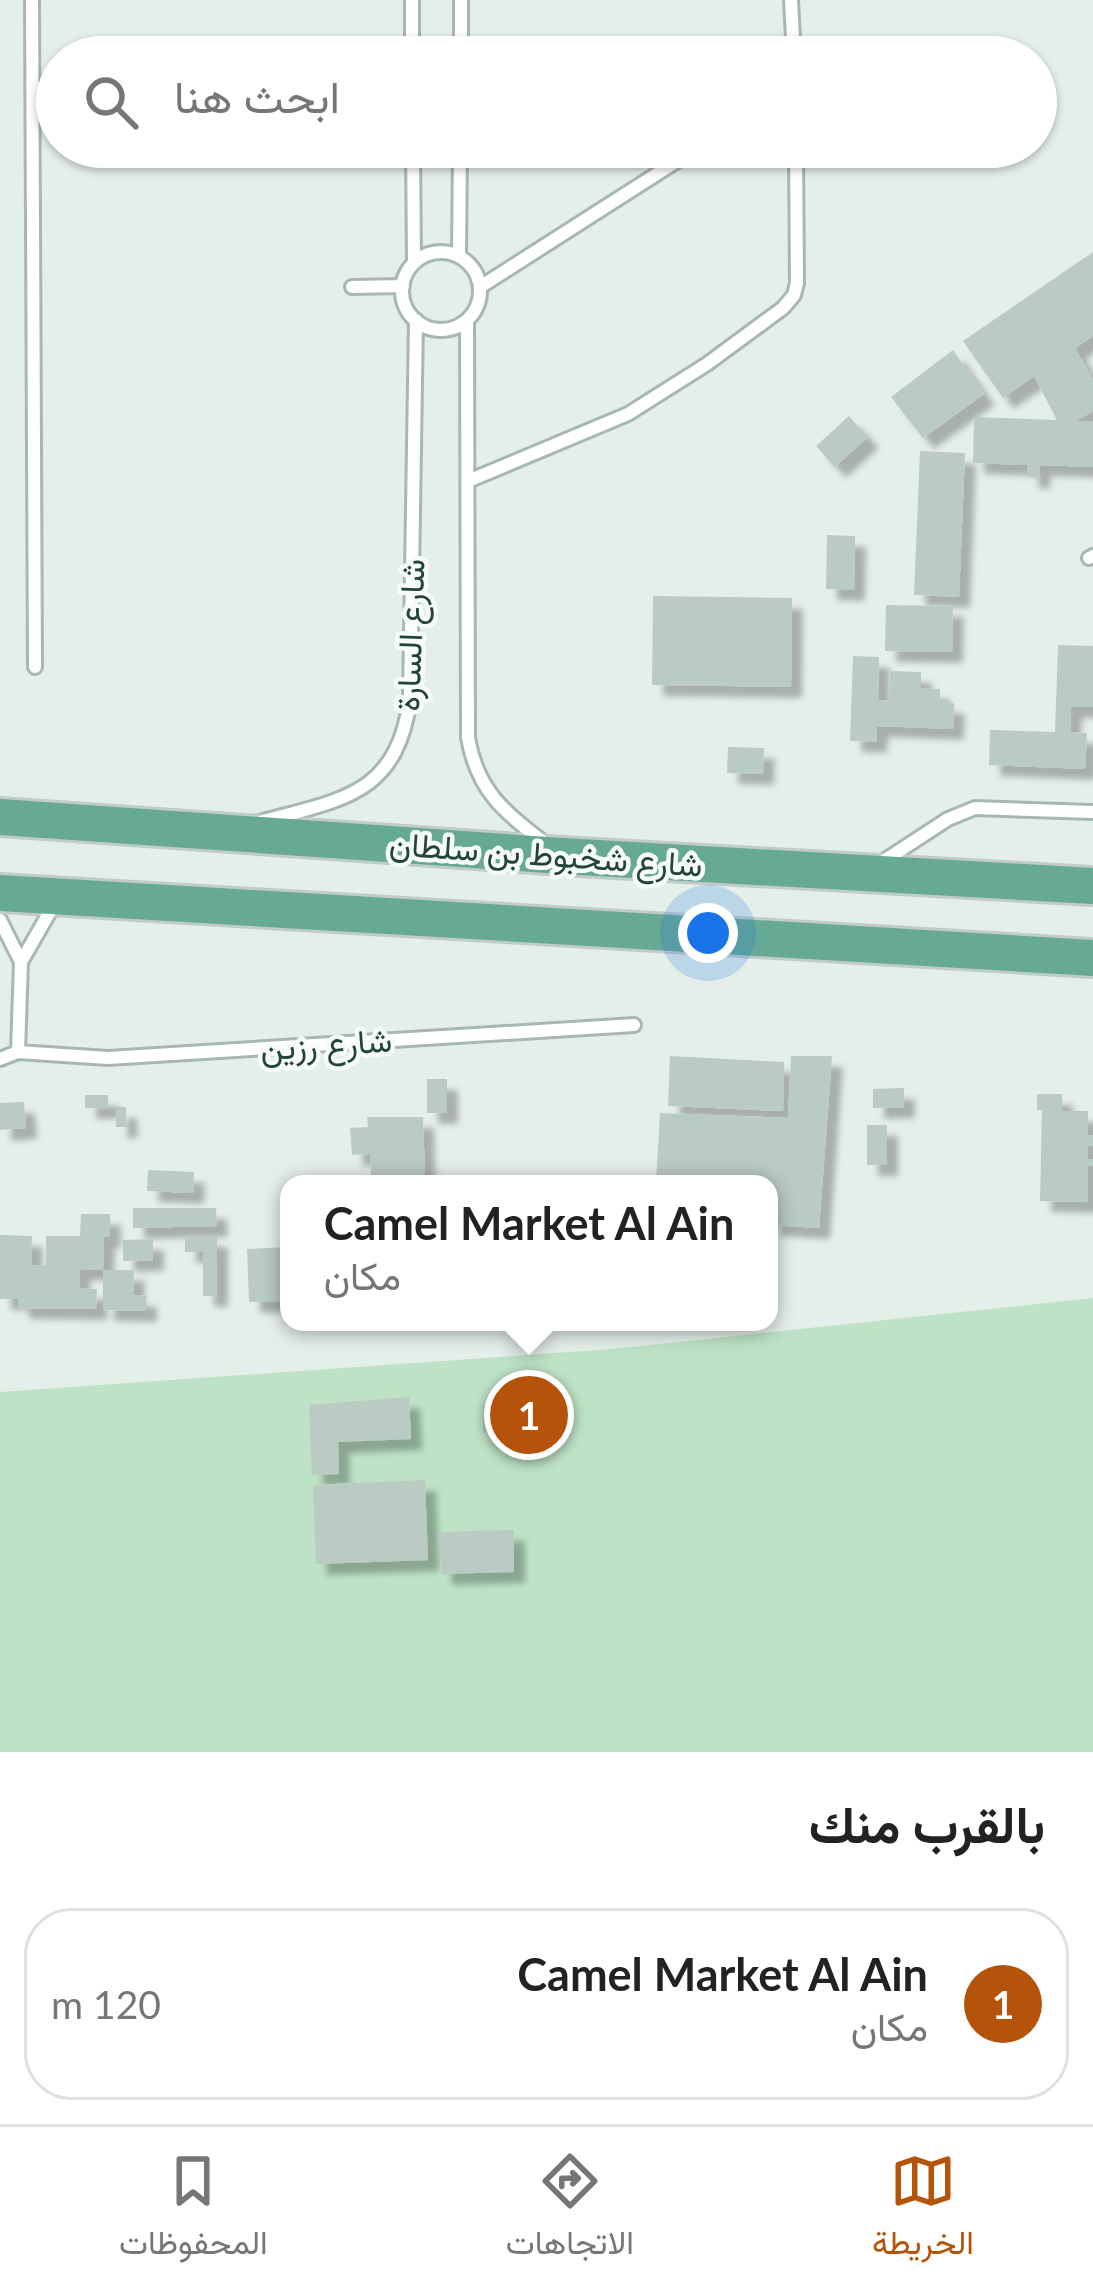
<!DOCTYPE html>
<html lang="ar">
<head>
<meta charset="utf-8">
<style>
	:root { --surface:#fff; --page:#f6f6f6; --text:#222; --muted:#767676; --line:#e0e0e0; --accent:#b45309 }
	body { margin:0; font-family:Lato,Vazirmatn,sans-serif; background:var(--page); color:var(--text); direction:rtl }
	.you { position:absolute; left:708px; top:933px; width:42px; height:42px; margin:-30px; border:9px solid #fff; border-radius:50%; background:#1a73e8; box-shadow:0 0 0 18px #1a73e833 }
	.badge { display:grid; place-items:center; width:78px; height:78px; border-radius:50%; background:var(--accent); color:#fff; font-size:39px; font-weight:700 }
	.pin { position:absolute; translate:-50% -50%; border:6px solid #fff; box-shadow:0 3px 12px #0006 }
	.popup { position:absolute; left:280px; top:1175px; width:498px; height:156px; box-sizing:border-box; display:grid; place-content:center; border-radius:24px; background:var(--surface); filter:drop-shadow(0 3px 9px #0005); font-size:39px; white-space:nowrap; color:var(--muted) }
	.popup b { font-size:45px; color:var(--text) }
	.popup::after { content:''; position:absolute; left:50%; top:100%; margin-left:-24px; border:24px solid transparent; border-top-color:var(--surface) }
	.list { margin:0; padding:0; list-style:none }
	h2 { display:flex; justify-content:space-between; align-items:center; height:156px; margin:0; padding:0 48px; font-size:51px }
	h2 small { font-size:39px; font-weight:400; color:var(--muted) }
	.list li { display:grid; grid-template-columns:78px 1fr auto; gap:36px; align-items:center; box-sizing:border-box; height:192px; margin:0 24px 24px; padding:0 24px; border:3px solid var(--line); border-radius:48px }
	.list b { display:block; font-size:45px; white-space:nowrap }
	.list p { margin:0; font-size:39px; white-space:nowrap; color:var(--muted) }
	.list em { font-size:39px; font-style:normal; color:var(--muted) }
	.icon { flex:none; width:66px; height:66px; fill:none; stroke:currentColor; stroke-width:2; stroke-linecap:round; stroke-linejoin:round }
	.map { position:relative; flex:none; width:1093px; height:1752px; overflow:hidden; direction:ltr }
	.search { position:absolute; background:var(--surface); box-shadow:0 3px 9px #0004; left:36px; right:36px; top:36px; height:132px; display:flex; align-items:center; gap:30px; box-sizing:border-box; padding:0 42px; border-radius:66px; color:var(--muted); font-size:45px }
	.sheet { height:372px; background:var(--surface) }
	nav { display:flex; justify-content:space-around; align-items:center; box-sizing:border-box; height:168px; border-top:3px solid var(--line); background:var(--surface); font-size:33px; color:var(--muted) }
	nav a { display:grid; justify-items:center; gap:6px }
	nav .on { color:var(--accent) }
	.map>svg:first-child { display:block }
</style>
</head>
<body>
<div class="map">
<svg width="1093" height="1752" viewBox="0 0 1093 1752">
	<defs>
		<filter id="shadow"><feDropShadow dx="11" dy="11" stdDeviation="3" flood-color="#0004"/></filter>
	</defs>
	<rect width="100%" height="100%" fill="#e5efea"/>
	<!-- green -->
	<path fill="#bde2c5" d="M 1093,1298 L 1093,1752 L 0,1752 L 0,1392 L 612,1349 Z"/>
	<!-- building -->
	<path fill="#bacbc3" filter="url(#shadow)" d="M 1093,252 L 1093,336 L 1075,348 L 1093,380 L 1093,411 L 1076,421 L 1093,422 L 1093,467 L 1040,465 L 1039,478 L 1027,477 L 1028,465 L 973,463 L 974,417 L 1057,420 L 1034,376 L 1003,398 L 963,341 Z
		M 953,350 L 984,394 L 923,438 L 891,397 Z
		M 849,416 L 868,437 L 835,467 L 816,446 Z
		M 920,451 L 965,453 L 959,597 L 914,595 Z
		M 827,535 L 855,536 L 854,590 L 826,589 Z
		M 653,596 L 792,598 L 791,687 L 652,685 Z
		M 886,605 L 953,606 L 952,652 L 885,651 Z
		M 1058,645 L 1093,646 L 1093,707 L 1071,707 L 1070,732 L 1087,733 L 1085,769 L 989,765 L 990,730 L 1055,732 Z
		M 853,656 L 879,657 L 878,700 L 889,701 L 890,671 L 921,672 L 921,688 L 940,689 L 940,702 L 954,703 L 953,729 L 877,726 L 876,742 L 850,741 Z
		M 728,747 L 764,748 L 763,774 L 727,773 Z
		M 670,1056 L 784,1062 L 783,1111 L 668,1106 Z
		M 791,1056 L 832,1056 L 819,1228 L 769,1225 L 769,1184 L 656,1184 L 660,1113 L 788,1118 Z
		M 427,1079 L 447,1079 L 447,1113 L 427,1113 Z
		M 904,1088 L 904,1107 L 873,1108 L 873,1089 Z
		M 1037,1094 L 1062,1094 L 1062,1111 L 1088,1111 L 1088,1135 L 1093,1135 L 1093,1146 L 1088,1146 L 1088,1159 L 1093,1159 L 1093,1166 L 1088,1166 L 1087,1202 L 1040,1201 L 1042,1110 L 1037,1110 Z
		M 85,1095 L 108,1095 L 108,1108 L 85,1108 Z
		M 24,1102 L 26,1128 L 0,1130 L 0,1103 Z
		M 116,1107 L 126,1107 L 127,1127 L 116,1127 Z
		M 367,1117 L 423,1117 L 425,1177 L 371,1180 L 370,1154 L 352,1155 L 350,1128 L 368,1127 Z
		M 867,1125 L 887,1125 L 887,1165 L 867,1165 Z
		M 148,1170 L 194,1172 L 193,1193 L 147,1191 Z
		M 133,1208 L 216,1208 L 217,1226 L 133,1228 Z
		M 81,1214 L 110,1214 L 110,1237 L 104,1237 L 103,1270 L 134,1270 L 133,1295 L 146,1296 L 146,1311 L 103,1310 L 103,1270 L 80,1269 L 79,1288 L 97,1289 L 96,1309 L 18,1308 L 18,1299 L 0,1299 L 0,1235 L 32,1236 L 31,1265 L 46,1265 L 46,1236 L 80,1236 Z
		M 185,1236 L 217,1236 L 217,1296 L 203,1296 L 203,1252 L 185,1252 Z
		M 153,1239 L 153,1260 L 123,1261 L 123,1240 Z
		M 289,1247 L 289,1301 L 249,1302 L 247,1249 Z
		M 409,1397 L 411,1439 L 338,1442 L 339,1474 L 312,1475 L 309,1405 Z
		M 483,1404 L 497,1404 L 497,1433 L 483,1433 Z
		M 425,1480 L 428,1560 L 316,1564 L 313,1485 Z
		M 514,1530 L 514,1572 L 441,1574 L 440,1532 Z"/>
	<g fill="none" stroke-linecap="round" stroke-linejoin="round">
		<defs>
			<path id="service" d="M 32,0 L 35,667
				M 412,0 L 412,57
				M 791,0 L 794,57
				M 461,57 L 461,0
				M 32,88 L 57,88
				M 413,147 L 414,263
				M402 291a39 39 0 1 1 78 0a39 39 0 1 1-78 0Z
				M 459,256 L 460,147
				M 352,287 L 403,286
				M 480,287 L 699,147
				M 467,320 L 468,738 C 478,793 505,812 547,845
				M 468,481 L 628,414 L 707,364 L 783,308 L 794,295 L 797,283 L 796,147
				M 1089,558 L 1093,556
				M 260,822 C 342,799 396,796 410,700 L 416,320
				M 876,866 L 948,819 L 975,808 L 1093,812
				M 0,920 L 21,962
				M 18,1052 L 21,962 L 56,901
				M 0,1059 L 18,1052 L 108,1058 L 634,1025"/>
			<path id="primary" d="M 0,817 L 562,856 L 1093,886
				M 0,893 L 1093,958"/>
		</defs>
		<!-- service casing -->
		<use href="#service" stroke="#a7b8b1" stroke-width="18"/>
		<!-- primary casing -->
		<use href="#primary" stroke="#c1cbc8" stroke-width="42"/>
		<!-- service -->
		<use href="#service" stroke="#fff" stroke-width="12"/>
		<!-- primary -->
		<use href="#primary" stroke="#66a994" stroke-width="36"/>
	</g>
	<g text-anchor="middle" stroke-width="9" stroke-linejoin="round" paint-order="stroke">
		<!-- street labels -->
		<g font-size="33" fill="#224439" stroke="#f6fbf9">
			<text transform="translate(410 635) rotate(-88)" y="12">شارع السارة</text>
			<text transform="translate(546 854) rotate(4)" y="12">شارع شخبوط بن سلطان</text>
			<text transform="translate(326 1044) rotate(-4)" y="12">شارع رزين</text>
		</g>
	</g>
</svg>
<div class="you"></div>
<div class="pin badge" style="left:529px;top:1415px">1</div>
<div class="popup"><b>Camel Market Al Ain</b>مكان</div>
<div class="search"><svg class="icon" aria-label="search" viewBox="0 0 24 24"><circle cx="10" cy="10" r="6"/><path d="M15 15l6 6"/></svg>ابحث هنا</div>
</div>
<section class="sheet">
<h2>بالقرب منك<small></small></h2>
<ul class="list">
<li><span class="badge">1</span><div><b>Camel Market Al Ain</b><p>مكان</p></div><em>120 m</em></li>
</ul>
</section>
<nav>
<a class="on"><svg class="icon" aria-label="map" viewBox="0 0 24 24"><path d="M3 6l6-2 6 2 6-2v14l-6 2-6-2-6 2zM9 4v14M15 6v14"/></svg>الخريطة</a>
<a><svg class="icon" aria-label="directions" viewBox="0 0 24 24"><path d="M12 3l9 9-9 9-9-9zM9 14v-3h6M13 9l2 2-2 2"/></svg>الاتجاهات</a>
<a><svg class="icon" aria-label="saved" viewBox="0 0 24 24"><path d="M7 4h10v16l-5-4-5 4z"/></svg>المحفوظات</a>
</nav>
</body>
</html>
